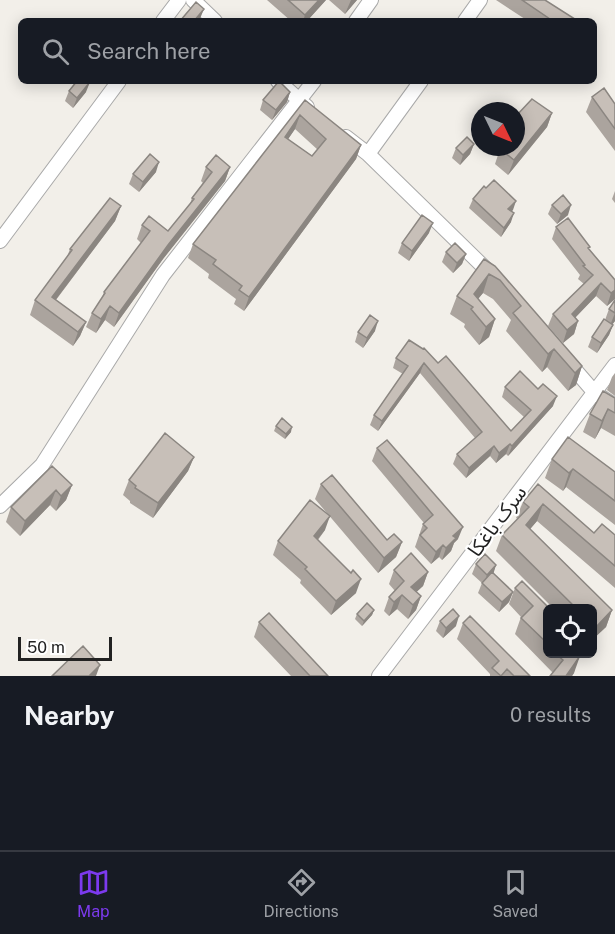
<!DOCTYPE html>
<html lang="en">
<head>
<meta charset="utf-8">
<style>
	:root { --surface:#171b24; --page:#242831; --text:#f1f3f6; --muted:#9ea1a6; --line:#363941; --accent:#7c3aed }
	body { margin:0; font-family:"Public Sans","Noto Sans Arabic",sans-serif; background:var(--page); color:var(--text) }
	.controls { position:absolute; right:18px; bottom:18px; display:grid; overflow:hidden; border-radius:9px; box-shadow:0 3px 15px #0003 }
	.controls button { width:54px; height:54px; display:grid; place-items:center; padding:0; border:0; border-bottom:2px solid var(--line); background:var(--surface); color:var(--text); font:30px sans-serif }
	.compass { position:absolute; left:471px; top:102px; width:54px; height:54px; border-radius:50%; background:var(--surface); box-shadow:0 3px 15px #0003; rotate:133deg }
	.scale { position:absolute; left:18px; bottom:15px; width:94px; box-sizing:border-box; padding-left:6px; border:3px solid #222; border-top:0; font-size:16px; line-height:21px; white-space:nowrap; color:#222; -webkit-text-stroke:4px #fff; paint-order:stroke }
	.list { margin:0; padding:0; list-style:none }
	h2 { display:flex; justify-content:space-between; align-items:center; height:78px; margin:0; padding:0 24px; font-size:26px }
	h2 small { font-size:20px; font-weight:400; color:var(--muted) }
	.icon { flex:none; width:33px; height:33px; fill:none; stroke:currentColor; stroke-width:2; stroke-linecap:round; stroke-linejoin:round }
	.map { position:relative; flex:none; width:615px; height:676px; overflow:hidden }
	.search { position:absolute; background:var(--surface); box-shadow:0 3px 15px #0003; left:18px; right:18px; top:18px; height:66px; display:flex; align-items:center; gap:15px; box-sizing:border-box; padding:0 21px; border-radius:9px; color:var(--muted); font-size:22px }
	.sheet { height:174px; background:var(--surface) }
	nav { display:flex; justify-content:space-around; align-items:center; box-sizing:border-box; height:84px; border-top:2px solid var(--line); background:var(--surface); font-size:16px; color:var(--muted) }
	nav a { display:grid; justify-items:center; gap:3px }
	nav .on { color:var(--accent) }
	.map>svg:first-child { display:block }
</style>
</head>
<body>
<div class="map">
<svg width="615" height="676" viewBox="0 0 615 676">
	<rect width="100%" height="100%" fill="#f2efe9"/>
	<g fill="none" stroke-linecap="round" stroke-linejoin="round">
		<defs>
			<path id="minor" d="M 193,0 L 215,21
				M 163,21 L 179,0
				M 356,21 L 371,0
				M 465,21 L 480,0
				M 278,81 L 307,107
				M 346,137 L 368,154 L 493,276
				M 368,154 L 421,81
				M 0,241 L 119,81
				M 569,363 L 595,393 L 615,406
				M 0,506 L 42,465 L 163,275 L 314,81
				M 379,676 L 615,365"/>
		</defs>
		<!-- minor casing -->
		<use href="#minor" stroke="#a9a9a9" stroke-width="16"/>
		<!-- minor -->
		<use href="#minor" stroke="#fff" stroke-width="14"/>
	</g>
	<!-- wall -->
	<path fill="#aba49e" fill-rule="evenodd" d="M 267,0 L 326,0 L 307,21 L 291,21 Z
		M 329,0 L 357,0 L 345,14 Z
		M 496,0 L 545,0 L 578,21 L 528,21 Z
		M 69,91 L 86,92 L 73,108 L 65,101 Z
		M 290,92 L 287,102 L 272,120 L 260,110 L 263,100 Z
		M 592,97 L 615,104 L 615,151 L 586,112 Z
		M 305,100 L 361,145 L 356,159 L 244,311 L 234,304 L 236,299 L 208,278 L 209,274 L 188,258 L 193,244 ZM 295,129 L 318,150 L 312,156 L 288,139 Z
		M 552,113 L 547,127 L 508,175 L 495,164 L 500,149 Z
		M 474,144 L 470,154 L 460,165 L 452,158 L 456,148 Z
		M 206,167 L 230,167 L 225,181 L 163,259 L 114,327 L 105,320 L 96,333 L 86,327 L 92,313 L 102,298 L 104,292 L 141,243 L 137,239 L 142,225 L 168,231 L 190,204 L 192,198 L 203,183 L 201,181 Z
		M 156,172 L 139,192 L 129,184 L 133,174 Z
		M 615,191 L 615,203 L 612,199 Z
		M 473,199 L 513,210 L 511,211 L 511,222 L 501,237 L 469,208 Z
		M 552,205 L 568,215 L 557,224 L 548,214 Z
		M 121,206 L 115,221 L 56,300 L 86,322 L 80,336 L 73,346 L 30,315 L 35,300 L 67,257 L 70,249 Z
		M 556,227 L 589,249 L 615,280 L 615,299 L 607,306 L 596,296 L 575,318 L 578,321 L 574,334 L 563,343 L 548,326 L 553,314 L 584,284 L 578,279 L 580,275 L 552,239 Z
		M 429,233 L 409,261 L 398,253 L 402,243 Z
		M 446,252 L 466,254 L 462,264 L 453,273 L 442,262 Z
		M 484,259 L 582,366 L 576,385 L 568,391 L 547,367 L 542,372 L 506,331 L 511,320 L 493,299 L 483,293 L 478,299 L 495,319 L 489,337 L 479,345 L 464,327 L 465,324 L 450,314 L 457,296 Z
		M 615,300 L 615,321 L 612,325 L 613,325 L 609,335 L 597,353 L 588,347 L 592,337 L 605,320 L 609,309 Z
		M 375,331 L 363,348 L 355,342 L 358,332 Z
		M 396,358 L 438,363 L 511,431 L 524,417 L 502,397 L 505,387 L 553,406 L 508,456 L 506,454 L 496,463 L 490,456 L 466,478 L 453,464 L 457,454 L 475,438 L 420,373 L 378,431 L 370,425 L 374,415 L 403,374 L 393,368 Z
		M 615,373 L 615,396 L 607,390 L 612,377 Z
		M 615,398 L 615,436 L 601,428 L 595,439 L 583,432 L 590,414 Z
		M 276,426 L 291,432 L 285,439 L 274,431 Z
		M 377,448 L 458,539 L 454,543 L 451,551 L 442,560 L 439,557 L 431,564 L 415,547 L 423,524 L 424,523 L 372,461 Z
		M 194,457 L 188,471 L 153,518 L 130,503 L 130,501 L 123,495 L 129,480 Z
		M 552,459 L 615,472 L 615,525 L 566,487 L 563,491 L 545,478 Z
		M 52,466 L 72,485 L 66,500 L 56,511 L 50,505 L 20,536 L 6,522 L 11,507 Z
		M 321,484 L 387,540 L 402,542 L 396,557 L 378,573 L 315,499 Z
		M 538,484 L 594,533 L 615,535 L 615,588 L 537,521 L 530,529 L 612,610 L 606,627 L 592,640 L 592,609 L 554,609 L 496,551 L 502,535 L 518,519 L 516,518 L 523,502 Z
		M 325,530 L 318,540 L 356,593 L 331,615 L 300,583 L 301,580 L 273,555 L 278,541 Z
		M 476,564 L 496,565 L 493,573 L 513,592 L 509,602 L 499,612 L 478,593 L 482,583 L 472,574 Z
		M 394,570 L 428,572 L 423,586 L 416,592 L 421,596 L 416,610 L 408,619 L 397,609 L 389,616 L 384,611 L 389,597 L 395,591 L 389,584 Z
		M 515,588 L 548,609 L 548,654 L 577,654 L 574,673 L 572,676 L 550,676 L 553,673 L 515,634 L 521,617 L 509,604 Z
		M 374,610 L 372,615 L 362,626 L 355,619 L 357,614 Z
		M 440,621 L 456,626 L 443,638 L 436,631 Z
		M 259,622 L 328,676 L 291,676 L 254,637 Z
		M 463,623 L 530,676 L 490,676 L 490,674 L 457,639 Z"/>
	<!-- shaded-wall -->
	<path fill="#8b8681" d="M 319,0 L 326,0 L 307,21 L 303,21 L 305,15 Z
		M 351,0 L 357,0 L 345,14 Z
		M 204,9 L 199,21 L 194,21 Z
		M 90,82 L 86,92 L 73,108 L 77,98 Z
		M 290,92 L 287,102 L 272,120 L 276,110 Z
		M 552,113 L 547,127 L 508,175 L 514,160 Z
		M 300,115 L 295,129 L 280,151 L 285,137 Z
		M 474,144 L 470,154 L 460,165 L 463,155 Z
		M 361,145 L 356,159 L 244,311 L 249,297 Z
		M 159,162 L 156,172 L 139,192 L 143,182 Z
		M 230,167 L 225,181 L 163,259 L 114,327 L 119,313 L 168,245 Z
		M 516,201 L 513,210 L 505,218 L 508,209 Z
		M 571,205 L 568,215 L 557,224 L 561,214 Z
		M 121,206 L 115,221 L 48,310 L 52,297 Z
		M 514,213 L 511,222 L 501,237 L 504,228 Z
		M 433,223 L 429,233 L 409,261 L 412,251 Z
		M 466,254 L 462,264 L 453,273 L 457,263 Z
		M 489,274 L 483,293 L 472,306 L 474,294 Z
		M 601,283 L 596,296 L 567,326 L 572,314 Z
		M 615,290 L 615,299 L 607,306 L 611,293 Z
		M 110,306 L 105,320 L 96,333 L 101,319 Z
		M 615,313 L 615,321 L 609,328 Z
		M 495,319 L 489,337 L 479,345 L 486,327 Z
		M 378,321 L 375,331 L 363,348 L 367,338 Z
		M 578,321 L 574,334 L 563,343 L 567,330 Z
		M 86,322 L 80,336 L 73,346 L 78,332 Z
		M 613,325 L 609,335 L 597,353 L 601,343 Z
		M 554,349 L 547,367 L 542,372 L 548,354 Z
		M 424,363 L 420,373 L 378,431 L 382,421 Z
		M 582,366 L 576,385 L 568,391 L 575,373 Z
		M 557,396 L 553,406 L 508,456 L 512,446 Z
		M 608,409 L 601,428 L 595,439 L 602,421 Z
		M 292,427 L 291,432 L 285,439 L 286,434 Z
		M 510,444 L 506,454 L 496,463 L 499,453 Z
		M 494,446 L 490,456 L 466,478 L 469,468 Z
		M 194,457 L 188,471 L 153,518 L 158,503 Z
		M 573,469 L 566,487 L 563,491 L 569,473 Z
		M 72,485 L 66,500 L 56,511 L 61,496 Z
		M 56,490 L 50,505 L 20,536 L 25,521 Z
		M 543,504 L 537,521 L 520,541 L 526,525 Z
		M 330,516 L 325,530 L 309,550 L 314,536 Z
		M 463,527 L 458,539 L 454,543 L 451,551 L 442,560 L 446,548 L 453,536 Z
		M 402,542 L 396,557 L 378,573 L 384,558 Z
		M 443,545 L 439,557 L 431,564 L 436,552 Z
		M 496,565 L 493,575 L 483,585 L 487,575 Z
		M 428,572 L 423,586 L 408,600 L 411,587 Z
		M 361,579 L 356,593 L 331,615 L 336,601 Z
		M 513,592 L 509,602 L 499,612 L 502,602 Z
		M 402,595 L 397,609 L 389,616 L 394,602 Z
		M 421,596 L 416,610 L 408,619 L 413,605 Z
		M 374,610 L 372,615 L 362,626 L 364,621 Z
		M 612,610 L 606,627 L 592,640 L 592,635 L 596,627 Z
		M 459,616 L 456,626 L 443,638 L 446,628 Z
		M 580,656 L 574,673 L 572,676 L 566,676 Z
		M 100,665 L 96,676 L 89,676 Z"/>
	<!-- building -->
	<path fill="#c7bfb8" stroke="#8b8681" stroke-width="1.5" fill-rule="evenodd" d="M 288,0 L 319,0 L 305,15 Z
		M 522,0 L 545,0 L 578,21 L 553,21 Z
		M 196,2 L 204,9 L 194,21 L 180,21 Z
		M 77,81 L 90,82 L 77,98 L 69,91 Z
		M 279,81 L 290,92 L 276,110 L 263,100 Z
		M 604,88 L 615,104 L 615,129 L 592,97 Z
		M 532,99 L 552,113 L 514,160 L 500,149 L 502,147 L 516,147 L 516,116 Z
		M 305,100 L 361,145 L 249,297 L 239,290 L 242,286 L 213,264 L 216,260 L 193,244 ZM 300,115 L 326,139 L 312,156 L 285,137 Z
		M 467,137 L 474,144 L 463,155 L 456,148 Z
		M 150,154 L 159,162 L 143,182 L 133,174 Z
		M 216,155 L 230,167 L 168,245 L 119,313 L 110,306 L 101,319 L 92,313 L 105,293 L 104,292 L 150,231 L 142,225 L 149,216 L 168,231 L 194,199 L 192,198 L 212,172 L 206,167 Z
		M 494,180 L 516,201 L 508,209 L 514,213 L 504,228 L 473,199 L 484,186 L 486,188 Z
		M 563,195 L 571,205 L 561,214 L 552,205 Z
		M 110,198 L 121,206 L 52,297 L 86,322 L 78,332 L 35,300 L 72,250 L 70,249 Z
		M 422,215 L 433,223 L 412,251 L 402,243 Z
		M 568,218 L 590,247 L 588,248 L 615,280 L 615,290 L 611,293 L 601,283 L 572,314 L 578,321 L 567,330 L 553,314 L 593,275 L 583,266 L 585,265 L 556,227 Z
		M 455,243 L 466,254 L 457,263 L 446,252 Z
		M 484,259 L 495,266 L 582,366 L 575,373 L 554,349 L 548,354 L 513,313 L 521,306 L 500,280 L 489,274 L 474,294 L 495,319 L 486,327 L 471,309 L 473,307 L 457,296 Z
		M 615,300 L 615,313 L 609,309 Z
		M 370,315 L 378,321 L 367,338 L 358,332 Z
		M 604,319 L 613,325 L 601,343 L 592,337 Z
		M 409,340 L 423,349 L 424,348 L 438,363 L 446,356 L 511,431 L 531,410 L 505,387 L 520,371 L 538,389 L 543,384 L 557,396 L 512,446 L 510,444 L 499,453 L 494,446 L 469,468 L 457,454 L 482,432 L 424,363 L 382,421 L 374,415 L 408,366 L 396,358 Z
		M 603,391 L 615,398 L 615,413 L 608,409 L 602,421 L 590,414 Z
		M 282,418 L 292,427 L 286,434 L 276,426 Z
		M 165,433 L 194,457 L 158,503 L 135,488 L 136,486 L 129,480 Z
		M 568,437 L 615,472 L 615,501 L 573,469 L 569,473 L 552,459 Z
		M 387,440 L 463,527 L 453,536 L 456,538 L 446,548 L 443,545 L 436,552 L 420,535 L 427,528 L 423,524 L 433,515 L 377,448 Z
		M 52,466 L 72,485 L 61,496 L 56,490 L 25,521 L 11,507 Z
		M 332,475 L 387,540 L 394,534 L 402,542 L 384,558 L 321,484 Z
		M 538,484 L 594,533 L 602,524 L 615,535 L 615,566 L 543,504 L 526,525 L 612,610 L 596,627 L 592,624 L 592,609 L 577,609 L 502,535 L 529,507 L 523,502 Z
		M 310,500 L 330,516 L 314,536 L 351,573 L 353,570 L 361,579 L 336,601 L 305,569 L 307,567 L 278,541 Z
		M 411,553 L 428,572 L 411,587 L 421,596 L 413,605 L 402,595 L 394,602 L 389,597 L 404,581 L 394,570 Z
		M 485,554 L 496,565 L 487,575 L 476,564 Z
		M 492,572 L 513,592 L 502,602 L 482,583 Z
		M 522,581 L 550,609 L 548,609 L 548,644 L 521,618 L 533,606 L 515,588 Z
		M 367,603 L 374,610 L 364,621 L 357,614 Z
		M 453,609 L 459,616 L 446,628 L 440,621 Z
		M 269,613 L 328,676 L 310,676 L 259,622 Z
		M 470,616 L 530,676 L 514,676 L 507,669 L 501,676 L 492,668 L 499,661 L 463,623 Z
		M 83,646 L 100,665 L 89,676 L 52,676 Z
		M 556,654 L 577,654 L 580,656 L 566,676 L 550,676 L 563,660 Z"/>
	<g text-anchor="middle" stroke-width="4.5" stroke-linejoin="round" paint-order="stroke">
		<!-- street labels -->
		<g font-size="20" fill="#222" stroke="#fff">
			<text transform="translate(497 521) rotate(-53)" y="7">سرک باغکا</text>
		</g>
	</g>
</svg>
<div class="controls">
<button><svg class="icon" aria-label="locate" viewBox="0 0 24 24"><circle cx="12" cy="12" r="6"/><path d="M12 2v4M12 18v4M2 12h4M18 12h4"/></svg></button>
</div>
<svg class="compass" viewBox="-18 -18 36 36"><path d="M0-13l5 13h-10z" fill="#e53935"/><path d="M0 13l5-13h-10z" fill="#9ea1a6"/></svg>
<div class="scale">50 m</div>
<div class="search"><svg class="icon" aria-label="search" viewBox="0 0 24 24"><circle cx="10" cy="10" r="6"/><path d="M15 15l6 6"/></svg>Search here</div>
</div>
<section class="sheet">
<h2>Nearby<small>0 results</small></h2>
<ul class="list">
</ul>
</section>
<nav>
<a class="on"><svg class="icon" aria-label="map" viewBox="0 0 24 24"><path d="M3 6l6-2 6 2 6-2v14l-6 2-6-2-6 2zM9 4v14M15 6v14"/></svg>Map</a>
<a><svg class="icon" aria-label="directions" viewBox="0 0 24 24"><path d="M12 3l9 9-9 9-9-9zM9 14v-3h6M13 9l2 2-2 2"/></svg>Directions</a>
<a><svg class="icon" aria-label="saved" viewBox="0 0 24 24"><path d="M7 4h10v16l-5-4-5 4z"/></svg>Saved</a>
</nav>
</body>
</html>
